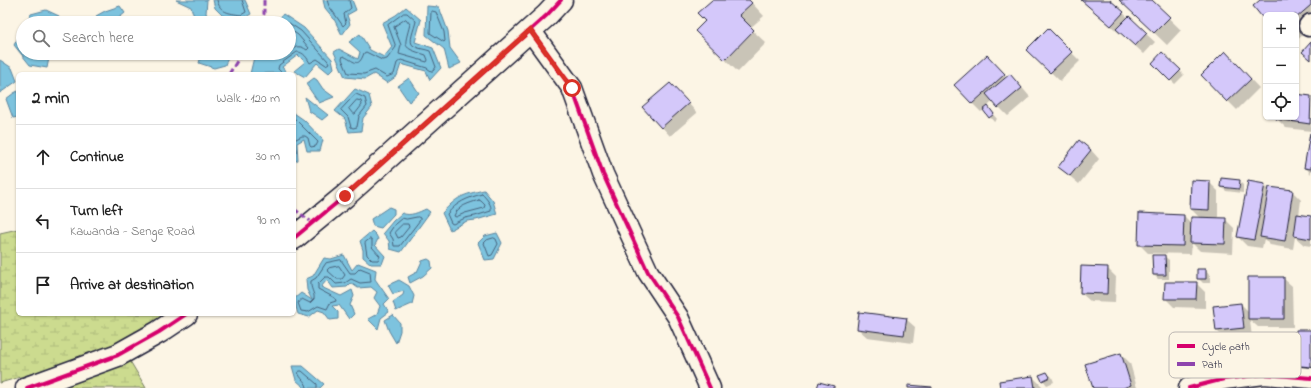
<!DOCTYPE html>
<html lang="en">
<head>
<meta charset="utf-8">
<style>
	:root { --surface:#fff; --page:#f2f2f2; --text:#222; --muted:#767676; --line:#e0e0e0 }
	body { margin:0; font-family:"Indie Flower",sans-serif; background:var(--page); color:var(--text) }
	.controls { position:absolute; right:12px; top:12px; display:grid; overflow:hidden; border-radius:6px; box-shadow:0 1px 3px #0004 }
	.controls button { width:36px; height:36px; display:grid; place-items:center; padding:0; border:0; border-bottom:1px solid var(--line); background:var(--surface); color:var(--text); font:20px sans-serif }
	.stop { position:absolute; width:12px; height:12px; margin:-9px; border:3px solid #d93025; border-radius:50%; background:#fff }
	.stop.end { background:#d93025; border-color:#fff; box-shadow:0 1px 4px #0008 }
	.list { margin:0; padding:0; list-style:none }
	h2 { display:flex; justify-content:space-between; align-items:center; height:52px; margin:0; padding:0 16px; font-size:17px }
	h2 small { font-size:13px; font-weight:400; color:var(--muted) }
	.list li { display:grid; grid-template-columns:26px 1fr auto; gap:12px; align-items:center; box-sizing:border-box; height:64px; padding:0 16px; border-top:1px solid var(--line) }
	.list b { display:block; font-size:15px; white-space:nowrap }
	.list p { margin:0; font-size:13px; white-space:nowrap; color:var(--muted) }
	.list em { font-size:13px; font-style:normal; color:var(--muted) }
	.icon { flex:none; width:22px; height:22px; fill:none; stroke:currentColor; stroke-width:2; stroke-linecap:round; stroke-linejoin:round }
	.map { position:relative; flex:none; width:1311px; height:388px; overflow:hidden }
	.search { position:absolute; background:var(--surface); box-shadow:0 1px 3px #0004; left:16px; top:16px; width:280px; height:44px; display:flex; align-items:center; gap:10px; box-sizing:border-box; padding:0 14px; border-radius:22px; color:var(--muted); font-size:15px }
	.panel { position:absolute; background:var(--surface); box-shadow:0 1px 3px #0004; left:16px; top:72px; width:280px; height:244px; border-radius:6px }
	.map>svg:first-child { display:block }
</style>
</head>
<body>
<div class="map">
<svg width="1311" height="388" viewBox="0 0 1311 388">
	<defs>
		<pattern id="wetland-marsh" width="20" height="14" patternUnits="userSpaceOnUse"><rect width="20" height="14" fill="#ccdb8f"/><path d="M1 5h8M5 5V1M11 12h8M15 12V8" fill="none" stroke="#afbc7c"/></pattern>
	</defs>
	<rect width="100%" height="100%" fill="#fcf5e5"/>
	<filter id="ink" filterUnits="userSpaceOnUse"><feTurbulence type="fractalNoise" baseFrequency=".025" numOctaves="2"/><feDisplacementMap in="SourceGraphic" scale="8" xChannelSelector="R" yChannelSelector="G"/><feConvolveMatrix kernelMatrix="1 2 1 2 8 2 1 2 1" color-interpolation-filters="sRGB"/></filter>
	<g filter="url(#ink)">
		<!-- wetland -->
		<path fill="url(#wetland-marsh)" stroke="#777e65" d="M 18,229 L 18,314 L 172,314 L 135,335 L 88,357 L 0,383 L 0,233 Z
			M 130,361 L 146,388 L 54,388 Z"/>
		<!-- water -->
		<path fill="#7dc3de" stroke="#59839d" d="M 176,0 L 207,0 L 206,13 L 210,23 L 196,23 L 191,7 Z
			M 213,0 L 245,0 L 251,14 L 242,19 L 223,16 L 215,8 Z
			M 323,0 L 352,0 L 356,10 L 347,15 L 350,24 L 342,35 L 334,19 L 325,8 Z
			M 120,6 L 125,13 L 115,21 L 116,23 L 101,23 L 96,16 L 105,11 Z
			M 427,6 L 439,7 L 448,31 L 450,48 L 461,63 L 449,69 L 444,49 L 426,35 Z
			M 406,7 L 421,20 L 415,42 L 433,48 L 441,68 L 430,80 L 426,71 L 401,64 L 397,76 L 387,83 L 374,74 L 365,79 L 345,77 L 334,52 L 339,49 L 358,59 L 360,52 L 349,42 L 360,34 L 370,50 L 384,57 L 392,47 L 382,23 L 396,15 Z
			M 46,10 L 59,16 L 59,23 L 26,23 L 31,14 Z
			M 283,14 L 304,28 L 332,59 L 334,68 L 329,73 L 317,63 L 305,77 L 294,71 L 305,62 L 298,55 L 282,67 L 288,74 L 274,73 L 250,74 L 255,53 L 289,53 L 289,23 L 276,23 Z
			M 23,29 L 23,53 L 50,53 L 47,68 L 30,65 L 14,45 Z
			M 202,53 L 225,53 L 228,57 L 225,65 L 214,68 L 199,63 Z
			M 0,60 L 12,68 L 17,81 L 0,93 Z
			M 314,78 L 317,80 L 323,89 L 334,97 L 319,103 L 306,84 Z
			M 409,78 L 419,93 L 409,102 L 398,86 Z
			M 355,89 L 369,95 L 372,107 L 363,118 L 361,131 L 349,132 L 345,119 L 335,111 Z
			M 18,91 L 18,117 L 13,118 L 6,99 L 14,93 Z
			M 305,97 L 328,115 L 322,120 L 309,111 Z
			M 294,113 L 304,120 L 323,140 L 320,151 L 307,151 L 304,139 L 297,143 L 298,160 L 294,162 Z
			M 484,190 L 493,201 L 497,214 L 476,220 L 467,221 L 450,230 L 442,213 C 458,196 462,195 484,190 Z
			M 389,207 L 394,209 L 394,214 L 381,228 L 373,226 L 371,219 Z
			M 426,209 L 430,212 L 401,252 L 390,249 L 389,241 L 383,233 L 393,221 L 402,213 C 410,217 419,212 426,209 Z
			M 372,231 L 376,235 L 378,239 L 375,245 L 385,256 L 382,264 L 371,264 L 363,257 L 363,250 L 360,241 Z
			M 497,233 L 502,243 L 494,259 L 485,260 L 478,243 L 485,236 Z
			M 344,255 L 352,270 L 358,263 L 376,270 L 375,279 L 389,299 L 384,304 L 389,312 L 381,318 L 378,329 L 368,319 L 377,314 L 380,306 L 374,298 L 377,292 L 371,287 L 358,288 L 351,283 L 347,287 L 333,288 L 327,280 L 321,287 L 341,296 L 352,290 L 354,296 L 350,305 L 354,314 L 349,319 L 339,305 L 332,306 L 338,312 L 338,319 L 330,320 L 324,312 L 318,310 L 309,317 L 298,314 L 294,299 L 301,293 L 312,300 L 307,290 L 306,279 L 313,276 L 324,258 L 331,259 Z
			M 428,259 L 431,261 L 432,268 L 423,276 L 410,283 L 408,277 L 417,272 L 422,261 Z
			M 399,280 L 409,286 L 414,296 L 412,304 L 396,311 L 393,302 L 403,295 L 404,291 L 393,294 L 388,285 Z
			M 393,315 L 400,323 L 400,331 L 396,343 L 389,331 L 385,320 Z
			M 292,366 L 303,366 L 324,384 L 320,388 L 305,388 L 296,380 Z"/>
		<!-- shadow -->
		<path fill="#0003" d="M 714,0 L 749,0 L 764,16 L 750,28 L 766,43 L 738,72 L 709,44 L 706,22 Z
			M 1082,0 L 1109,0 L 1155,42 L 1144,54 L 1121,33 L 1120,34 Z
			M 1120,0 L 1150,0 L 1181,30 L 1167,45 Z
			M 1262,0 L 1311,0 L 1311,28 L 1296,41 L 1296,15 L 1266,15 L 1266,20 Z
			M 1048,29 L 1080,61 L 1060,81 L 1028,50 Z
			M 1225,53 L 1259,88 L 1237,110 L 1202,75 Z
			M 1162,54 L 1184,75 L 1175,84 L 1153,63 Z
			M 996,65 L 1007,78 L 1019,84 L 1030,97 L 1008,116 L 993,101 L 987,107 L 997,119 L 994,122 L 984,109 L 981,112 L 972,103 Z
			M 679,93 L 697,113 L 670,136 L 662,127 Z
			M 1296,95 L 1311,97 L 1311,131 L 1286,128 L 1277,119 L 1277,117 L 1296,117 Z
			M 1311,135 L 1311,174 L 1305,167 Z
			M 1091,150 L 1099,159 L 1079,184 L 1059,167 Z
			M 1239,181 L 1243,185 L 1243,193 L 1226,191 L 1221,186 Z
			M 1209,182 L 1218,191 L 1218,219 L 1225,219 L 1234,228 L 1233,253 L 1200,251 L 1192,243 L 1191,254 L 1148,253 L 1139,244 L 1184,216 L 1192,224 L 1200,218 L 1191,209 Z
			M 1264,185 L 1269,190 L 1292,191 L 1301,200 L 1299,215 L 1311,217 L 1311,246 L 1304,245 L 1295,237 L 1293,249 L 1270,245 L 1264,239 L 1262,248 L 1247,246 L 1238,237 Z
			M 1164,256 L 1169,260 L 1169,279 L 1158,279 L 1154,275 Z
			M 1107,268 L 1116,277 L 1115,302 L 1090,301 L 1081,293 Z
			M 1206,270 L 1210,275 L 1210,283 L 1203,283 L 1198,278 Z
			M 1283,278 L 1292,286 L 1293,327 L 1258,327 L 1250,320 L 1252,338 L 1256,341 L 1256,353 L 1241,354 L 1241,358 L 1250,357 L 1254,361 L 1256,374 L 1224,379 L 1233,345 L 1238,350 L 1238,338 L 1226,340 L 1217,331 L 1214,307 L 1241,304 L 1249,312 Z
			M 1196,283 L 1205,292 L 1205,308 L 1174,307 L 1165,298 Z
			M 906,319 L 915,327 L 913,343 L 867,337 L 858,329 Z
			M 1121,354 L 1130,363 L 1137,388 L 1094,388 Z
			M 1047,373 L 1052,377 L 1054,382 L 1047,385 L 1043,380 Z
			M 1033,377 L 1042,386 L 1042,388 L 1001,388 Z"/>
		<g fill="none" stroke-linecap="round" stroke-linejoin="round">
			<!-- shore -->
			<path stroke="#46627c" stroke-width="1" d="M 217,0 C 220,13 229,13 241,15 L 246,12 L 242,0
				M 327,0 L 329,6 L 343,26 L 346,23 L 344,14 L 351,8 L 349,0
				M 432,11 L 436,12 L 444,32 L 445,41 L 444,42 L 430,33 L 431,12 Z
				M 404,13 L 407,13 L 416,21 C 415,28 407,43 414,46 C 419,49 425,49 430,51 L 436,67 L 433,71 L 431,71 L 427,68 L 401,60 L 397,63 L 394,74 L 387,77 L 375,70 L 364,74 L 348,73 L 342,59 L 343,56 C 354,60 358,70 364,53 L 366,52 L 382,60 L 387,59 L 396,47 L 388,25 Z
				M 406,19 L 410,24 C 404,48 401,47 426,55 L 428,60 L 427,62 L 399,54 L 401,45 L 394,27 Z
				M 289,29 L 298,35 L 309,48 L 307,50 C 300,45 296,46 289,51
				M 283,74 L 278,69 L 279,65 L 297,52 C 304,52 307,58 310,63 L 317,59 L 326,65 L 329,63 L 328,61 L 301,31 L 289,23
				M 356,94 L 365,98 L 367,106 L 359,116 L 357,127 L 353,128 L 351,127 L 348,117 L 341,110 Z
				M 357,100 L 361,101 L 362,105 L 355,114 L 353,114 L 349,109 Z
				M 294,118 L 318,142 L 316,146 L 311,147 L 310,146 L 308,138 L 305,136 L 302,136 L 294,140
				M 482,194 C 487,199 492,205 491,211 L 475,216 L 465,218 L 453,224 L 451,223 L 447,214 C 457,202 467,198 482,194 Z
				M 479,200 L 481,201 L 485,205 L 484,208 L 465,213 L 456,217 L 454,216 C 457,206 470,203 479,200 Z
				M 418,217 L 420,218 L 420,220 L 400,246 L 394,246 L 393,239 L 389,233 L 395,224 L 402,218 L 406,219 Z
				M 403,224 L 408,224 L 409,227 L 401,237 L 398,238 L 395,232 Z
				M 494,238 L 496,239 L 498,244 L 492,255 L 489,256 L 484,243 L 487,240 Z
				M 370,239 L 372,240 L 372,247 L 380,256 L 378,260 L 372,260 L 367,255 L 365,243 Z
				M 341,260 L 350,273 L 355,273 L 360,268 L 370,272 L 371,282 L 360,283 L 351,279 L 345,283 L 336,284 L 329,277 L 325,277 L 318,284 L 318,289 L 335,298 L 336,301 L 330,303 L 327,309 L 318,306 L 308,312 L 301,311 L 298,303 L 299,301 L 302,299 L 310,303 L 314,299 C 315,293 310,289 311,281 L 316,278 L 326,263 Z
				M 339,266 L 345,275 L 342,279 L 337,279 L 327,270 L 329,268 Z
				M 307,388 C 307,382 300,379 298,372 L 300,371 L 302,371 L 317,384 L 317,388"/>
		</g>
		<!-- building -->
		<path fill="#d4c8fa" stroke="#22223b" d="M 712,0 L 749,0 L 752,3 L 739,15 L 754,30 L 725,60 L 695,31 L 705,21 L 697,13 Z
			M 1081,0 L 1110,0 L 1124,12 L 1111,26 Z
			M 1119,0 L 1152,0 L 1170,17 L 1154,33 Z
			M 1260,0 L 1311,0 L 1311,5 L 1296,18 L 1296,15 L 1266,15 L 1266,22 L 1253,6 Z
			M 1129,16 L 1147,33 L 1135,46 L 1116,29 Z
			M 1048,28 L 1072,52 L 1050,73 L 1026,50 Z
			M 1311,42 L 1311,60 L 1302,52 Z
			M 1225,51 L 1251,79 L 1227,102 L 1201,75 Z
			M 1162,52 L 1181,70 L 1170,81 L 1152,63 Z
			M 987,55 L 1005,74 L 972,104 L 954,85 Z
			M 1010,74 L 1022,88 L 998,108 L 986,94 Z
			M 670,83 L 689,103 L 661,128 L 642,107 Z
			M 1296,94 L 1311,96 L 1310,124 L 1276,119 L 1276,117 L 1296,117 Z
			M 988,106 L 994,114 L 989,118 L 983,110 Z
			M 1310,133 L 1311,134 L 1311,169 L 1304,168 Z
			M 1079,140 L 1091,150 L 1070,176 L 1058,167 Z
			M 1221,178 L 1240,180 L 1239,189 L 1220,187 Z
			M 1191,180 L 1210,181 L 1209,210 L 1190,209 Z
			M 1248,181 L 1265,184 L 1254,240 L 1237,237 Z
			M 1269,187 L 1293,190 L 1285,241 L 1260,237 Z
			M 1139,213 L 1184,215 L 1183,246 L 1138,245 Z
			M 1297,214 L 1311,216 L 1311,239 L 1294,236 Z
			M 1191,217 L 1226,218 L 1225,244 L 1190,243 Z
			M 1152,255 L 1165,255 L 1166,275 L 1153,275 Z
			M 1081,266 L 1108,267 L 1107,294 L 1080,293 Z
			M 1197,269 L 1206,269 L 1206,279 L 1197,279 Z
			M 1248,277 L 1284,277 L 1284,319 L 1248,319 Z
			M 1165,282 L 1197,282 L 1196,299 L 1164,299 Z
			M 1241,303 L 1244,328 L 1216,331 L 1213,306 Z
			M 859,312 L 907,318 L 904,335 L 857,329 Z
			M 1296,330 L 1311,330 L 1311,369 L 1295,368 Z
			M 1121,353 L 1131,385 L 1123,388 L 1093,388 L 1085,364 Z
			M 1047,372 L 1050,377 L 1042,381 L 1039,375 Z
			M 1033,376 L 1035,388 L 1000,388 L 999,381 Z
			M 819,382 L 834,386 L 834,388 L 817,388 Z
			M 908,385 L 932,387 L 932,388 L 908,388 Z"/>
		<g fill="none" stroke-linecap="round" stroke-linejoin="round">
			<defs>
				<path id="street" d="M 1309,26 L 1311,24
					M 530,30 L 572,88 L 603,174 L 648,272 L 678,317 L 710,388
					M 1189,388 L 1224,379 L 1264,374 L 1311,378"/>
				<path id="secondary" d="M 294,238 L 345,196 L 547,15 L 561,0
					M 27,388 L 118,355 L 159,332 L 186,314"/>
			</defs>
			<!-- street casing -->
			<use href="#street" stroke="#22223b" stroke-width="23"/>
			<!-- secondary casing -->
			<use href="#secondary" stroke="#22223b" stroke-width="25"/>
			<!-- street -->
			<use href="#street" stroke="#fcf5e5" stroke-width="20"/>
			<!-- secondary -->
			<use href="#secondary" stroke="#fcf5e5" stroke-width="22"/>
			<!-- quiet -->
			<path stroke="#8e44ad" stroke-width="3" stroke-dasharray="6 3" stroke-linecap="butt" d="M 260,23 L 264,14 L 264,0
				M 229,74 L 242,53
				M 294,209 L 313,223"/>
			<defs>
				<path id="cycleway" d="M 530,30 L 572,88 L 603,174 L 648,272 L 678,317 L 710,388
					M 294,238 L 345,196 L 547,15 L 561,0
					M 27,388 L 118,355 L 159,332 L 186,314
					M 1189,388 L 1224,379 L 1264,374 L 1311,378"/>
			</defs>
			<!-- cycleway casing -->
			<use href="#cycleway" stroke="#fcf5e5" stroke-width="6"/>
			<!-- cycleway -->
			<use href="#cycleway" stroke="#d6006c" stroke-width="4"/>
		</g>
	</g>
	<g fill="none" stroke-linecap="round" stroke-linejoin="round" filter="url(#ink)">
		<!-- route -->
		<path stroke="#d93025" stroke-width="5" d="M 345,196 L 530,30 L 572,88"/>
	</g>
	<!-- legend -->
	<rect x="1169" y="332" width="132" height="46" rx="6" fill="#fcf5e5" stroke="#bbb6b2" stroke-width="1"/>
	<rect x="1177" y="344" width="18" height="4" fill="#d6006c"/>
	<rect x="1177" y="362" width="18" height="4" fill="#8e44ad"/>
	<g font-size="11" fill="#22223b">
		<text x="1202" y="350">Cycle path</text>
		<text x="1202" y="368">Path</text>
	</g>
</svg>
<div class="controls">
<button>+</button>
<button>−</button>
<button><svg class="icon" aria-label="locate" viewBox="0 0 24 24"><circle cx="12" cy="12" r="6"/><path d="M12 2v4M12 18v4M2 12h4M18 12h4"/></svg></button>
</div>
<div class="stop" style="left:572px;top:88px"></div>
<div class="stop end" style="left:345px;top:196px"></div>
<div class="search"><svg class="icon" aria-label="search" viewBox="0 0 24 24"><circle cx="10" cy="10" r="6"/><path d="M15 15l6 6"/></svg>Search here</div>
<section class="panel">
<h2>2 min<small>Walk · 120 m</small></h2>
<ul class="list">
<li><svg class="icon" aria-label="ahead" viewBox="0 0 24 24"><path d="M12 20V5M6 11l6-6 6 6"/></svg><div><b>Continue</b></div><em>30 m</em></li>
<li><svg class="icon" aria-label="left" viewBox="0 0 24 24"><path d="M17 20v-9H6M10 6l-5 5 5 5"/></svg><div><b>Turn left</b><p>Kawanda - Senge Road</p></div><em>90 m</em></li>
<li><svg class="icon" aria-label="arrive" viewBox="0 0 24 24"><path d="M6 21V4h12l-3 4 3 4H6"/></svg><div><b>Arrive at destination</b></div></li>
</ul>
</section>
</div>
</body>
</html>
